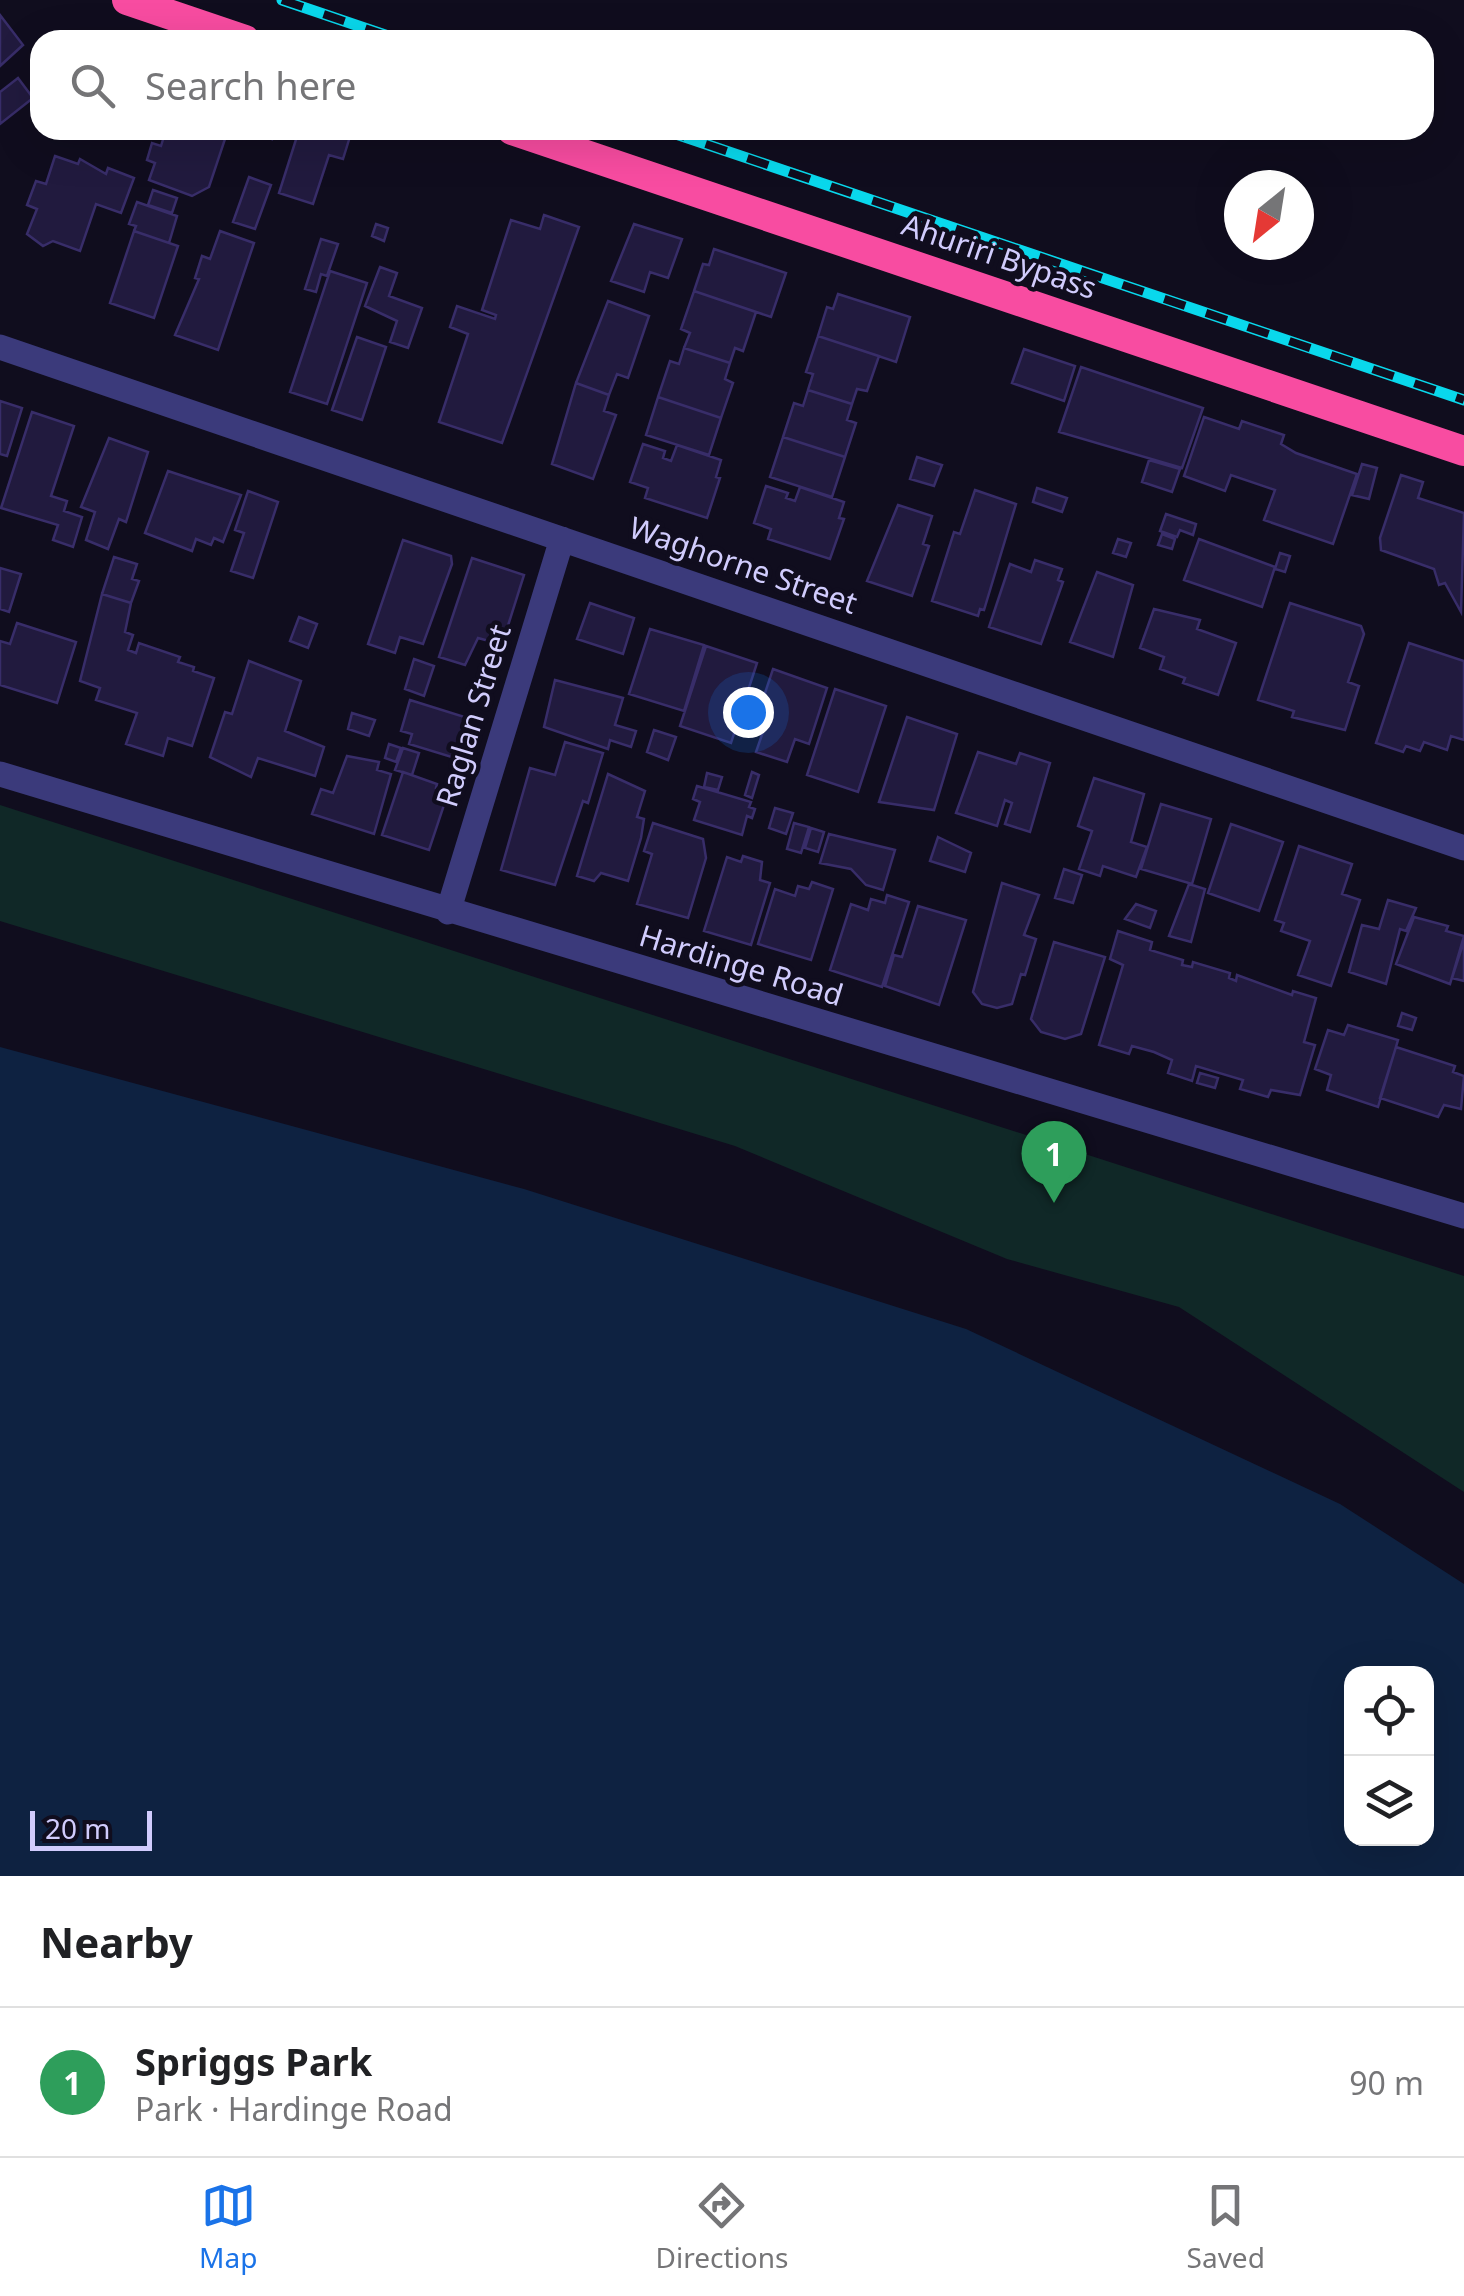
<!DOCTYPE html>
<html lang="en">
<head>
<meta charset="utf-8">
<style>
	:root { --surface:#fff; --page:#f6f6f6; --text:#202124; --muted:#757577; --line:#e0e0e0; --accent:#1a73e8 }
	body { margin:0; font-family:"Noto Sans",sans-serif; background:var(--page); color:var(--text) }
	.controls { position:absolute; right:30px; bottom:30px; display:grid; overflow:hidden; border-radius:20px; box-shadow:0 10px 40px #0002 }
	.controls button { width:90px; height:90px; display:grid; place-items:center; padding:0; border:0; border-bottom:2px solid var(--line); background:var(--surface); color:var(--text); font:50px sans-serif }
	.compass { position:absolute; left:1224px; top:170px; width:90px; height:90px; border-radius:50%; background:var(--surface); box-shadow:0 10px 40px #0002; rotate:210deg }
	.scale { position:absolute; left:30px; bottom:25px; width:122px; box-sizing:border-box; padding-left:10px; border:5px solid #d1ccfd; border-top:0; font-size:28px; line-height:35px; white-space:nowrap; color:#d1ccfd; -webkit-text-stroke:8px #100d1e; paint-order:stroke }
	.you { position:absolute; left:748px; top:712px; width:35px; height:35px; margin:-25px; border:8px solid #fff; border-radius:50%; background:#1a73e8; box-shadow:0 0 0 15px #1a73e833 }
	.badge { display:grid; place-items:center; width:65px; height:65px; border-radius:50%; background:var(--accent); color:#fff; font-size:32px; font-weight:700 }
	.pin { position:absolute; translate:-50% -82px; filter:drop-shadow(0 2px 5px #0008) }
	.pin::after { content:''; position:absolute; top:52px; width:35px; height:30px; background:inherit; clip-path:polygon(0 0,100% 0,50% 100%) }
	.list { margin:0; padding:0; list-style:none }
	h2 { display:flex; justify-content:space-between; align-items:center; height:130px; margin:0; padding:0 40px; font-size:42px }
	h2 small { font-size:32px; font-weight:400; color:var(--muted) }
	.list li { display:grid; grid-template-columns:65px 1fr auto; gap:30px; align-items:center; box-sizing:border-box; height:150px; padding:0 40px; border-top:2px solid var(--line) }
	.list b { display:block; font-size:38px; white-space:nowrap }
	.list p { margin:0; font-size:32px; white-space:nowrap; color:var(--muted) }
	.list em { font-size:32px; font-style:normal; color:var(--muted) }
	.icon { flex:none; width:55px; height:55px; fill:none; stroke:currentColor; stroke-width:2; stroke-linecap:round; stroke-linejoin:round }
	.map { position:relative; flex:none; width:1464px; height:1876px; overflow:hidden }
	.search { position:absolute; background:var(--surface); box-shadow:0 10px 40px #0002; left:30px; right:30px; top:30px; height:110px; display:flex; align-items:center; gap:25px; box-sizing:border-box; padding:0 35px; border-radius:30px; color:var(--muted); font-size:38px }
	.sheet { height:280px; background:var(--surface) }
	nav { display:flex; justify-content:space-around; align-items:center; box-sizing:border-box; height:140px; border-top:2px solid var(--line); background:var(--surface); font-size:28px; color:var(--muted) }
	nav a { display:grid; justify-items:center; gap:5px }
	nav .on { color:var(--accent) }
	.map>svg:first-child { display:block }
</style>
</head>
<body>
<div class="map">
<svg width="1464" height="1876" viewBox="0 0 1464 1876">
	<rect width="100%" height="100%" fill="#100d1e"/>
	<!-- green -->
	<path fill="#102827" d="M 0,805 L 1464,1276 L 1464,1492 L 1179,1307 L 1007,1259 L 735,1146 L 0,921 Z"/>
	<!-- water -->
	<path fill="#0e2241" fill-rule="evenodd" d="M 0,1047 L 524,1189 L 966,1329 L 1340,1504 L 1464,1584 L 1464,1876 L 0,1876 ZM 1352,1674 L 1426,1674 L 1426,1838 L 1352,1838 Z"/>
	<!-- building -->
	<path fill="#211a3e" stroke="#382d69" stroke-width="2.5" d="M 0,15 L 23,45 L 0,66 Z
		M 18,78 L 33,98 L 0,124 L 0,92 Z
		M 115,130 L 143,130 L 141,136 L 133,136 Z
		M 166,130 L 228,130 L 209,187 L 192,196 L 149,180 L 155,163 L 147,160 L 152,143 L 161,146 Z
		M 248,130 L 275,130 L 272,139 Z
		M 299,130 L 352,130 L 343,159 L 329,155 L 313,204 L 279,193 Z
		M 55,156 L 78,164 L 80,159 L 106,174 L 108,168 L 134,178 L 121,213 L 96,204 L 80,251 L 53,241 L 43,246 L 27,234 L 37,209 L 27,205 L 36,181 L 46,184 Z
		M 249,177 L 271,185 L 255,229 L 233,222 Z
		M 153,190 L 177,198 L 172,213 L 148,205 Z
		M 137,202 L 177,216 L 169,243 L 134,231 L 136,226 L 129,224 Z
		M 544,215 L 579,227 L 502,443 L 439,422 L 468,334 L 450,327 L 457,306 L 495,319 L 496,315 L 482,310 L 511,220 L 540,229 Z
		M 376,224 L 388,228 L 384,241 L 372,236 Z
		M 634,224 L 682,239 L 668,278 L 650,272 L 644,292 L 611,281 Z
		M 134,231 L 178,246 L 154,318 L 110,303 Z
		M 220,231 L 254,243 L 218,350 L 175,335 L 199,279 L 195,278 L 202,256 L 210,259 Z
		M 321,239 L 338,244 L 327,276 L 321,274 L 316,292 L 305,289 Z
		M 714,249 L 786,273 L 771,317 L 694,291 L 703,264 L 709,265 Z
		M 380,267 L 397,273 L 389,296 L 422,308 L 408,348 L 390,342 L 397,321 L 365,306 Z
		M 330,271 L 367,283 L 327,404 L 290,392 Z
		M 694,291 L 756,312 L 743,351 L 735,348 L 730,363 L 684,348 L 690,333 L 681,329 Z
		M 838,294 L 910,317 L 896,362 L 818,336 L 827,307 L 833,309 Z
		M 608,301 L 649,316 L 628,378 L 617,374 L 609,395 L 576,383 Z
		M 818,336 L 879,356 L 867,391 L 857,389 L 852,404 L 808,390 L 813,374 L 806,372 Z
		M 357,337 L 386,347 L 362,420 L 332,410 Z
		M 684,348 L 730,363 L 725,379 L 733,383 L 721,418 L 658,397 L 670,361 L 679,364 Z
		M 1024,349 L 1075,366 L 1064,401 L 1012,383 Z
		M 1081,367 L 1203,408 L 1182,468 L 1059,432 Z
		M 576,383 L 609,395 L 604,411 L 616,415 L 593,479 L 552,464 Z
		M 808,390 L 852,404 L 847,420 L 856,423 L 845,457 L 783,437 L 794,403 L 803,406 Z
		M 658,397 L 721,418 L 709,455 L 646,435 Z
		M 0,401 L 22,408 L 7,456 L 0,454 Z
		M 32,412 L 74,426 L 51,496 L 67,501 L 64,511 L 82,517 L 73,547 L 53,540 L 58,525 L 1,508 Z
		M 1204,417 L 1239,429 L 1242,421 L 1284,435 L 1281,444 L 1296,453 L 1357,474 L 1333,544 L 1264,520 L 1275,490 L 1231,475 L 1225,491 L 1184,476 Z
		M 783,437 L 845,457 L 832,497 L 770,477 Z
		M 109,438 L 148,452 L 126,522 L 119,519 L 108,549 L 86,540 L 95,512 L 81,507 Z
		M 643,444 L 665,451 L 663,458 L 671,461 L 677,445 L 721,460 L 716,477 L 720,478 L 707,518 L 645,498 L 648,488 L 630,482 Z
		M 917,457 L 942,465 L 934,486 L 910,479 Z
		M 1149,460 L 1180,469 L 1172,492 L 1142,482 Z
		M 1362,464 L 1377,468 L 1369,499 L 1352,495 Z
		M 168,471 L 241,495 L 223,542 L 214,538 L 211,545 L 196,539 L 192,551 L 145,533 Z
		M 1401,475 L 1423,482 L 1418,498 L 1464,513 L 1461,612 L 1445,583 L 1439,585 L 1434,569 L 1381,550 L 1380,538 Z
		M 766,486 L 788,493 L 786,498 L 795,501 L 800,487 L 844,502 L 839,518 L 844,519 L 830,559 L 768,539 L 771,529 L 754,523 Z
		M 1037,488 L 1067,498 L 1062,512 L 1033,502 Z
		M 975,490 L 1016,504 L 984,610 L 980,609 L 978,616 L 932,601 L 954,532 L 960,534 Z
		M 248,491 L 278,502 L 253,578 L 231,571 L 244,533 L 235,530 Z
		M 898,505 L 932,516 L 923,544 L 929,546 L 912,596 L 867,581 Z
		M 1166,514 L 1196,524 L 1193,535 L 1180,530 L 1177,537 L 1160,531 Z
		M 1162,534 L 1175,539 L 1172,549 L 1158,545 Z
		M 1118,539 L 1131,543 L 1126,557 L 1113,553 Z
		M 1199,539 L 1275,567 L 1262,607 L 1184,580 Z
		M 403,540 L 451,556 L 452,564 L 423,644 L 400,637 L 395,653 L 368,644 Z
		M 1280,553 L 1290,556 L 1285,572 L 1275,569 Z
		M 114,557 L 137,564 L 132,579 L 139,581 L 131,603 L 102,594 Z
		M 472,558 L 524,575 L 505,635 L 493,631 L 489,641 L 478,638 L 465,665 L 439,657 Z
		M 1035,560 L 1062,569 L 1058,580 L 1063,582 L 1041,644 L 989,627 L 1010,564 L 1031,572 Z
		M 0,568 L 21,574 L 9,612 L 0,609 Z
		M 1097,572 L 1133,585 L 1113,657 L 1070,642 Z
		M 102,594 L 131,603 L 125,632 L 133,635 L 128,650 L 136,653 L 139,643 L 180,657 L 178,662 L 194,667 L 193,671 L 214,678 L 192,746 L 168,738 L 163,756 L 126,744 L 137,713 L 96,700 L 100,688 L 80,681 Z
		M 590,603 L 634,618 L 623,654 L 577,639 Z
		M 1290,603 L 1361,626 L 1364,634 L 1348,682 L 1359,686 L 1345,730 L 1292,717 L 1294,711 L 1258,700 Z
		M 1154,609 L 1200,620 L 1197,629 L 1236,643 L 1218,695 L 1183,683 L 1185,678 L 1160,669 L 1164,657 L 1140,648 Z
		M 299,617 L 317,624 L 308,648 L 290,641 Z
		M 17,623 L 76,642 L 57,703 L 0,685 L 0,641 L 10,644 Z
		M 650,629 L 704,645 L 684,711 L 629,694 Z
		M 1409,643 L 1464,661 L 1464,740 L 1451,736 L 1447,750 L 1424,742 L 1420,751 L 1406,746 L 1403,752 L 1376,743 Z
		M 706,646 L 757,663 L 731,743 L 680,726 Z
		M 414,659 L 434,666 L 424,696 L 405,689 Z
		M 249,661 L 301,681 L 285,731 L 324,747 L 315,776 L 258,758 L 251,777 L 210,757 L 225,712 L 232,714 Z
		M 773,669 L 827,688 L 809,744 L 795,739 L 787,762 L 756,752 L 764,729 L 754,726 Z
		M 555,680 L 623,698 L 615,725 L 636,731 L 631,747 L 610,740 L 608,749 L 544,727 Z
		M 835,689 L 886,706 L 858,792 L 807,775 Z
		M 410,700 L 471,719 L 458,759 L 409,744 L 412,734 L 401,731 Z
		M 352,713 L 375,720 L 369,736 L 348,729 Z
		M 907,717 L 957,734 L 934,810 L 879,802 Z
		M 654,730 L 676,737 L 668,760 L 647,752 Z
		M 565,742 L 603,753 L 588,803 L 583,801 L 555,885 L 501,870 L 530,768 L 555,775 Z
		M 389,744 L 401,748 L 396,762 L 385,758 Z
		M 403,748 L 419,753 L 412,775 L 395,770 Z
		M 978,752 L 1016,764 L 1020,753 L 1050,763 L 1030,832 L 1005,824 L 1012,803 L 1005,800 L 997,826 L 956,813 Z
		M 347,756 L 379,762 L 377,770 L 391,774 L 374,834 L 312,814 L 321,789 L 333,793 Z
		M 403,772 L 437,784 L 436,788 L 448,793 L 429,850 L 382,835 Z
		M 752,772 L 759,775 L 752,798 L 745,795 Z
		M 707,773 L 722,777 L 718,790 L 704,787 Z
		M 608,774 L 645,791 L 637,817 L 644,819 L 641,838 L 628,881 L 601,873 L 594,881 L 577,876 Z
		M 1094,778 L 1144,794 L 1131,842 L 1147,847 L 1136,877 L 1103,866 L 1100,876 L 1079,869 L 1092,831 L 1078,826 Z
		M 697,786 L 751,802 L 749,807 L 755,809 L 752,818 L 747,816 L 742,835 L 694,820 L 700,802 L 693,799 Z
		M 1161,804 L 1211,819 L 1192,884 L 1141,869 Z
		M 775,808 L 793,813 L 786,834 L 769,828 Z
		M 653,823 L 703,839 L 706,858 L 688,918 L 637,904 L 652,854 L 644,851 Z
		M 794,823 L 809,827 L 801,853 L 787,849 Z
		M 1231,824 L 1283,842 L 1259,911 L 1208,893 Z
		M 811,828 L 824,832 L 818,852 L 805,848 Z
		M 829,834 L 895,850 L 883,890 L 866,885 L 851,869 L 820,863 Z
		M 938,837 L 971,853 L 965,872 L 930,861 Z
		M 1299,846 L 1352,864 L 1342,894 L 1360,900 L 1331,986 L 1298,975 L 1310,941 L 1281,931 L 1284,923 L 1275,920 Z
		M 743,856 L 762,862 L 760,880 L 770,883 L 751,945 L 704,931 L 727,857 L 741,862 Z
		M 1064,869 L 1082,875 L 1073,903 L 1055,898 Z
		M 812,882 L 833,889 L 811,960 L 758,944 L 775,889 L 795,896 L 798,886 L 809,889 Z
		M 1002,883 L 1039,895 L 1024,935 L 1036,939 L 1025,975 L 1021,974 L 1012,1004 L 997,1008 L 982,1004 L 973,992 Z
		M 1189,884 L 1205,889 L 1191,942 L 1169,936 Z
		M 887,895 L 909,902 L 882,987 L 830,970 L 851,904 L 868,910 L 871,899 L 885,903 Z
		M 1388,900 L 1416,908 L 1406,931 L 1400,929 L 1386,984 L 1349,972 L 1362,925 L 1379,929 Z
		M 1136,904 L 1156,911 L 1150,928 L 1125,919 Z
		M 918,906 L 966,920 L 939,1005 L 885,986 L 894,955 L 902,957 Z
		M 1414,917 L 1448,926 L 1446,931 L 1464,936 L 1450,984 L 1396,964 Z
		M 1118,931 L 1152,942 L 1150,950 L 1183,960 L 1182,965 L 1192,967 L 1193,962 L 1230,973 L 1229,978 L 1236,981 L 1237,975 L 1292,995 L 1293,991 L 1316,998 L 1304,1042 L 1315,1045 L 1300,1095 L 1271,1090 L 1268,1097 L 1240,1089 L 1243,1080 L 1196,1066 L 1192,1081 L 1168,1073 L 1172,1060 L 1154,1052 L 1132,1046 L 1129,1054 L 1099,1045 L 1123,965 L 1110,959 Z
		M 1464,941 L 1464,981 L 1452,978 Z
		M 1054,942 L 1105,957 L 1081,1034 L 1065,1039 L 1041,1032 L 1031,1019 Z
		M 1402,1013 L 1416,1018 L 1412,1030 L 1398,1026 Z
		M 1348,1025 L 1398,1040 L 1378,1107 L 1327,1090 L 1331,1075 L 1315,1069 L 1328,1030 L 1344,1035 Z
		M 1396,1047 L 1455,1066 L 1453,1072 L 1464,1076 L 1461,1109 L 1444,1105 L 1438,1117 L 1380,1098 Z
		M 1200,1073 L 1218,1078 L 1215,1088 L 1197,1083 Z"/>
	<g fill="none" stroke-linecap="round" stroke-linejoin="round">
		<!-- minor -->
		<path stroke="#3b3a7b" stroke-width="25" d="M 0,347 L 1464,848
			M 0,774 L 1464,1216
			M 448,912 L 562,539"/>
		<!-- highway -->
		<path stroke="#f84ca1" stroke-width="30" d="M 127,0 L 245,40
			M 512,130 L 1464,451"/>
		<defs>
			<path id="rail" d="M 282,0 L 400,40
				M 664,130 L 1464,400"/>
		</defs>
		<!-- rail casing -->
		<use href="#rail" stroke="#09d8ec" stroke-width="11"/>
		<!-- rail -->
		<use href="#rail" stroke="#100d1e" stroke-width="8" stroke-dasharray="22" stroke-linecap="butt"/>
	</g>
	<g text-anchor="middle" stroke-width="9" stroke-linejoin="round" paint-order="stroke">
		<!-- street labels -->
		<g font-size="30" fill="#d1ccfd" stroke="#100d1e">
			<text transform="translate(999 257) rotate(19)" y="10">Ahuriri Bypass</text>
			<text transform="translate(743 566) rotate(19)" y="10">Waghorne Street</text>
			<text transform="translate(474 716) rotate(-73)" y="10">Raglan Street</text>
			<text transform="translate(741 966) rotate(17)" y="10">Hardinge Road</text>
		</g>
	</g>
</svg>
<div class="controls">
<button><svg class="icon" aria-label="locate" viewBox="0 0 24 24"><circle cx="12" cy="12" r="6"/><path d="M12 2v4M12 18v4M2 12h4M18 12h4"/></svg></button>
<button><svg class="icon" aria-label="layers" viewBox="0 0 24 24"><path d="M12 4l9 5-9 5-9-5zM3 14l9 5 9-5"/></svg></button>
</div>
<svg class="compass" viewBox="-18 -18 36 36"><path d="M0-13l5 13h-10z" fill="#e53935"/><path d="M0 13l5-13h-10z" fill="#757577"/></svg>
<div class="scale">20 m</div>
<div class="you"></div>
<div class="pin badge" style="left:1054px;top:1203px;background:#2e9e5b">1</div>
<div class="search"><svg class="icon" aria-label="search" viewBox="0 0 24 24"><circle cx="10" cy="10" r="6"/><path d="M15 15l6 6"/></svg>Search here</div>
</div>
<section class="sheet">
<h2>Nearby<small></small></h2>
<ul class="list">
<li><span class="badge" style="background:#2e9e5b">1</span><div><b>Spriggs Park</b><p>Park · Hardinge Road</p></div><em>90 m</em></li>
</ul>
</section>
<nav>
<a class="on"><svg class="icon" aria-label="map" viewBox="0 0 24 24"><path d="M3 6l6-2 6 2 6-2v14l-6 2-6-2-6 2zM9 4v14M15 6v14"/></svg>Map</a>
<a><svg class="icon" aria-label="directions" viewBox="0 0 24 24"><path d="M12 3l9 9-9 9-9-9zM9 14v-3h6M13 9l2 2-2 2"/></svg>Directions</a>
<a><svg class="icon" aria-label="saved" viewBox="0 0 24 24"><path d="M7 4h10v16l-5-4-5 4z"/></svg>Saved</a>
</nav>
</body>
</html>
